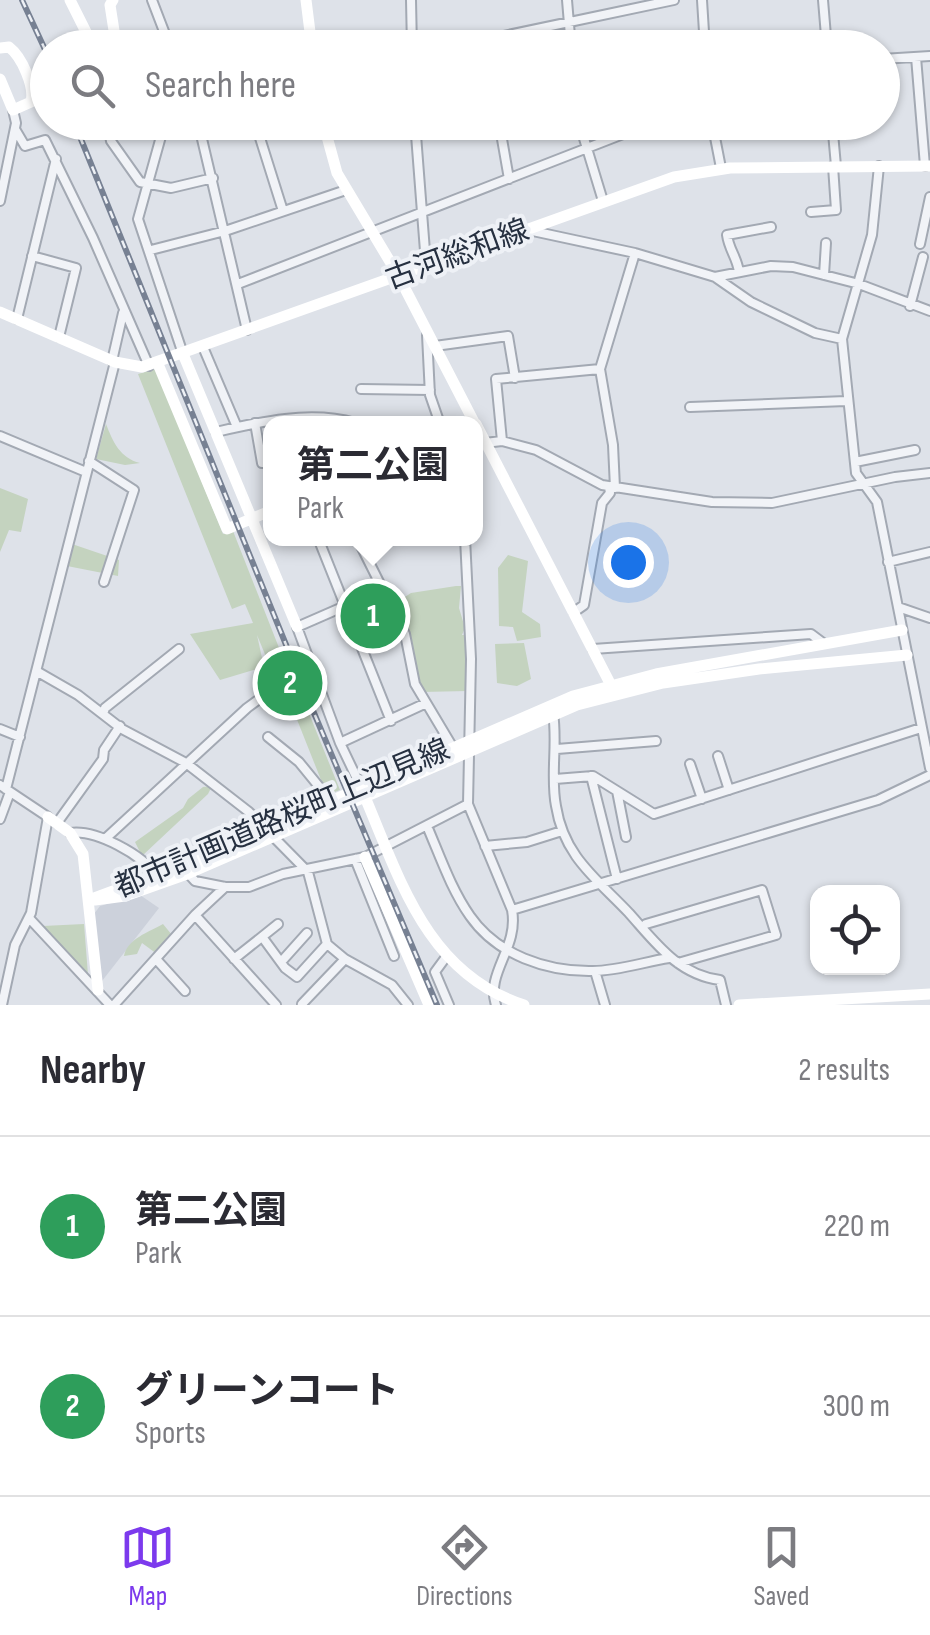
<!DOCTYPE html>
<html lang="en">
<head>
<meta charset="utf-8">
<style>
	:root { --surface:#fff; --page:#f7f7f7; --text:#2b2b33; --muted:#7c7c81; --line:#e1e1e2; --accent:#7c3aed }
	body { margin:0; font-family:"Sofia Sans Condensed","Noto Sans JP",sans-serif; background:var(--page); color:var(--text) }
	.controls { position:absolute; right:30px; bottom:30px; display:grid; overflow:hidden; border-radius:20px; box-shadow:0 2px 8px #0004 }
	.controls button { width:90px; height:90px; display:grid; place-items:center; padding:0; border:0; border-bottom:2px solid var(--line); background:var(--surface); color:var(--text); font:50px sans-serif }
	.you { position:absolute; left:628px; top:562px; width:35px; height:35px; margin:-25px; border:8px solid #fff; border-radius:50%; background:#1a73e8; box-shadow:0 0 0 15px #1a73e833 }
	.badge { display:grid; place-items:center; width:65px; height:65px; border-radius:50%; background:var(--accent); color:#fff; font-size:32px; font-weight:700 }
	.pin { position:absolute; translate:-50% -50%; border:5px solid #fff; box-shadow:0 2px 10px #0006 }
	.popup { position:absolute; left:263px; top:416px; width:220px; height:130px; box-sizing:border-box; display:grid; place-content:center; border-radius:20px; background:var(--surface); filter:drop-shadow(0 2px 8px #0005); font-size:32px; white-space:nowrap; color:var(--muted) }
	.popup b { font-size:38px; color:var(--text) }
	.popup::after { content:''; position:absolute; left:50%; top:100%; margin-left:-20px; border:20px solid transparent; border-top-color:var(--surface) }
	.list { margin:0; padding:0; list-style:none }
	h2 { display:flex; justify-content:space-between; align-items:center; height:130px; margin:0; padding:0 40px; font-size:42px }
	h2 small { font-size:32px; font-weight:400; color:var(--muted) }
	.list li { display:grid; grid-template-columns:65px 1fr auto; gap:30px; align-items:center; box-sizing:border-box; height:180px; padding:0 40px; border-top:2px solid var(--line) }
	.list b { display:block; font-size:38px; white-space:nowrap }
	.list p { margin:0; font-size:32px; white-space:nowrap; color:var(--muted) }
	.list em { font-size:32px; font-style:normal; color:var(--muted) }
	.icon { flex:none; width:55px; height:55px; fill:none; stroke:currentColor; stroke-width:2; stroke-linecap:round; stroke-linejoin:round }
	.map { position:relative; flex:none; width:930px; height:1005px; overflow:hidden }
	.search { position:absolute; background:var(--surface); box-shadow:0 2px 8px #0004; left:30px; right:30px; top:30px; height:110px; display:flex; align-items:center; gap:25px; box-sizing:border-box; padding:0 35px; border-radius:55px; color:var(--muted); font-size:38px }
	.sheet { height:490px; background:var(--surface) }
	nav { display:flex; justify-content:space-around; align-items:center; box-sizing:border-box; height:140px; border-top:2px solid var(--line); background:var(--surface); font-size:28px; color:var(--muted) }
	nav a { display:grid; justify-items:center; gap:5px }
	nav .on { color:var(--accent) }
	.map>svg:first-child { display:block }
</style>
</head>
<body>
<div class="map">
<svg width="930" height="1005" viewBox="0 0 930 1005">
	<rect width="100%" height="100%" fill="#dee2e9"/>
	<!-- built -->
	<path fill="#ccd1db" d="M 140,895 L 159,908 L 102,981 L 94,914 L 100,906 Z"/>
	<!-- green -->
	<path fill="#c4d3bf" d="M 156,369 L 223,534 L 233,531 L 283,658 L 269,664 L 257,635 L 264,667 L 220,680 L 190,634 L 253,623 L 245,604 L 232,609 L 138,374 Z
		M 106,424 C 113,442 120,458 140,463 L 125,465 L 96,459 Z
		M 0,488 L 28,499 L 21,532 L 9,530 L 0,552 Z
		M 72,544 L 119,560 L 118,576 L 67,566 Z
		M 508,555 L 528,561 L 522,612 L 540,624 L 541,637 L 517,641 L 513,627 L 499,626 L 498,568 Z
		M 456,586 L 461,586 L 459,608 L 465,628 L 462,635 L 466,635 L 468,691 L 421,692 L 416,683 L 409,633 L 394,604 L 411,593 Z
		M 383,598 L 393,620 L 363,633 L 353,611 Z
		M 524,643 L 531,679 L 517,686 L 497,683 L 495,644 Z
		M 304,701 L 340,790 L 327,795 L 292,707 Z
		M 212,786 L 208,794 L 142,856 L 135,842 L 183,808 L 188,799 L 203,787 Z
		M 84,924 L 88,975 L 43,926 Z
		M 163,924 L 172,935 L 161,957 L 142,943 L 137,954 L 124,956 C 127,939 149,932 163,924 Z"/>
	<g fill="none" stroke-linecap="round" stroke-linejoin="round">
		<defs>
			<path id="street" d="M 152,0 L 170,47
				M 411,0 L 412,48
				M 567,0 L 571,48
				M 702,0 L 705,48
				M 823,0 L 827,48
				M 169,45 L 214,39 L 489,39 L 674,0
				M 916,57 L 925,166
				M 882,59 L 930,56
				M 107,122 L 111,141 L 140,182 L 171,188 L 213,178
				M 165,122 L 138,219 L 183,354
				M 198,122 L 247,330
				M 255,122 L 283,211
				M 415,122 L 426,264
				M 499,122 L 509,179
				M 579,122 L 603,201
				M 712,122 L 721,168
				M 832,122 L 836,166
				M 15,129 L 25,146 L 45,140 L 93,238 L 149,366
				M 879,166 L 872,235 L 842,339 L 856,473 L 877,502 L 930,768
				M 0,201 L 16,123 L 13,110
				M 811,212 L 836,210 L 833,166
				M 528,230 L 635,253 L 715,277 L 751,302 L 815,333 L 842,339
				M 920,244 L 930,197
				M 151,250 L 225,231 L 346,190
				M 32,256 L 76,268 L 59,337
				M 739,272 C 737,257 729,250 727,235 L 771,227
				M 824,275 L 826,243
				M 715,277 L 771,266 L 793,267 L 859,284 L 930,311
				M 238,284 L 654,122
				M 910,306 L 923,257
				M 17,319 L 56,159
				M 427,335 L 430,395 L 440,424
				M 435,346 L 508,336 L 515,378
				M 203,347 L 237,427
				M 112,361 L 123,313
				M 361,389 L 430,390
				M 690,407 L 846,401
				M 255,423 L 262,463 L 270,463
				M 216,432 C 259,422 311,410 355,423
				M 0,436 L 86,472
				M 502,441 L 496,379 L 600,369
				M 476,444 L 502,441 L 536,450 L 602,485 L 712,502 L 772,503 L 895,477 L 930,473
				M 89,461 L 134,490 L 104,582
				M 855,462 L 915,450
				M 615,488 L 613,445 L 600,369 L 635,253
				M 318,538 L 391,721
				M 357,538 L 405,634 L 415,684 L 452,746
				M 465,538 L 471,659 L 468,804 L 512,910 L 878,800 L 930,775
				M 888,562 L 930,552
				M 898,607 L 930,618
				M 574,612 L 584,605 L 602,503 L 610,493 L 609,487
				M 593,649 L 811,634 L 823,643
				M 38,672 L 78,695 L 122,729 L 186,763 L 249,812 L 308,872 L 327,944 L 345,959 L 392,985 L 408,1005
				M 553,713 C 558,744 550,776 556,806 C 564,857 597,879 629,913 C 655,942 678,975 720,980 L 726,1005
				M 103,714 L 105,708 L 179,649
				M 0,729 L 20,737
				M 268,737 L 299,762 L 330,800
				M 340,743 L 424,704
				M 557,749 L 656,741
				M 718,756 L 729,790
				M 690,764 L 702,799
				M 591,776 L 617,879
				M 555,779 L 593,776 L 654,814 L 921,728
				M 0,785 L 48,817 L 31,913 L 15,945 L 2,1005
				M 361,787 L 340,743 L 297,627 L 384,589
				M 6,789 L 115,362
				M 617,791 L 626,837
				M 0,819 L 10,792
				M 57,823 L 103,759 L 104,750 L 120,726
				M 427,826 C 440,856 451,889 470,916 C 497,955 547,972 593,971 C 617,971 644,962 669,958
				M 70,833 C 95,829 144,855 156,876
				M 105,839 L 247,708 L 281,683
				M 485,846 L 527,842 L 562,831
				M 355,859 L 394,956
				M 185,870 L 195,881 L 225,887 L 249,887 L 283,874 L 365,857 L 468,804
				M 195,915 L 276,1005
				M 29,918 L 110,1005
				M 646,924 L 762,890 L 776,935 L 678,963
				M 263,938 L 285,968 L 297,977 L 327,944
				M 446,957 L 435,972 L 449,1005
				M 156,959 L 185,991
				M 234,959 L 278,924
				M 281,962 L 307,933
				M 595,971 L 605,1005
				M 302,1004 L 345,959
				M 114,1005 L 195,915 L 225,887
				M 496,1005 C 485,973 519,948 512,910"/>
		</defs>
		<!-- street casing -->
		<use href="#street" stroke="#a3a9b3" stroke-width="12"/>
		<!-- street -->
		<use href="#street" stroke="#f1f3f7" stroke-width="8"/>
		<!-- secondary -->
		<path stroke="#fff" stroke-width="11" d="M 70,0 L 92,44 L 115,37 L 110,5 L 113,0
			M 306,0 L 312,48
			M 0,48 L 9,47 C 22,57 35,87 31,102 L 13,110 L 0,79
			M 323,122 L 337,173 L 398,275 L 475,424
			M 0,312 L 115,362 L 142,367 L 674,177 L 730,168 L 930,166
			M 183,354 L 297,627
			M 158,364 L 227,529 L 270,511
			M 476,424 L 614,691
			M 362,790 C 399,876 425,973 524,1005
			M 48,817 L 70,833 L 83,854 L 98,990
			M 365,857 L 429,1005
			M 89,900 L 183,865 L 573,696 L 656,674 L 902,630
			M 95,900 L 125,896 L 187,874 L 577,705 L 663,683 L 759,669 L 907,655
			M 739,1005 L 930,994"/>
		<defs>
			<path id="rail" d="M 22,0 L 48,56
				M 74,122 L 306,694 L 437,1005"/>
		</defs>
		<!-- rail casing -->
		<use href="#rail" stroke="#778193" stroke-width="6"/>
		<!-- rail -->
		<use href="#rail" stroke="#eef1f6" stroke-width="2.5" stroke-dasharray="8" stroke-linecap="butt"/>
	</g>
	<g text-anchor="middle" stroke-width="8" stroke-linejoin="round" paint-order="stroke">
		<!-- street labels -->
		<g font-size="30" fill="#263040" stroke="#eef1f6">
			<text transform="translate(457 254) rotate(-20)" y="10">古河総和線</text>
			<text transform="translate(282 818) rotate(-23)" y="10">都市計画道路桜町上辺見線</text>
		</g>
	</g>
</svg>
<div class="controls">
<button><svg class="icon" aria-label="locate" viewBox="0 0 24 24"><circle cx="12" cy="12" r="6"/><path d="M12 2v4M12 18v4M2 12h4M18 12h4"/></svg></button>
</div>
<div class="you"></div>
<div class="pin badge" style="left:373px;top:616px;background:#2e9e5b">1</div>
<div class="popup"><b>第二公園</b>Park</div>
<div class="pin badge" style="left:290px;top:683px;background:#2e9e5b">2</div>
<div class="search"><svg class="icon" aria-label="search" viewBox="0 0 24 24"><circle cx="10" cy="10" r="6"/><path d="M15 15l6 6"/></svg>Search here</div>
</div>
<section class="sheet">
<h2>Nearby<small>2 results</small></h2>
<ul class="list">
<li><span class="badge" style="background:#2e9e5b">1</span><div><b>第二公園</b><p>Park</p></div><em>220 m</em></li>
<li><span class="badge" style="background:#2e9e5b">2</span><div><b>グリーンコート</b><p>Sports</p></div><em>300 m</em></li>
</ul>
</section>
<nav>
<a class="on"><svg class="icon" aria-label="map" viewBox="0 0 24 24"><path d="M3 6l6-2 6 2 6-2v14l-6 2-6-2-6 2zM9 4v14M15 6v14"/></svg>Map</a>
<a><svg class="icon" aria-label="directions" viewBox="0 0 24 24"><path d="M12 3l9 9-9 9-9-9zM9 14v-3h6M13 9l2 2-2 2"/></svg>Directions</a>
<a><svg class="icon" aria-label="saved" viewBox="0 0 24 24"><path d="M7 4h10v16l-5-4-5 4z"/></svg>Saved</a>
</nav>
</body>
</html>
